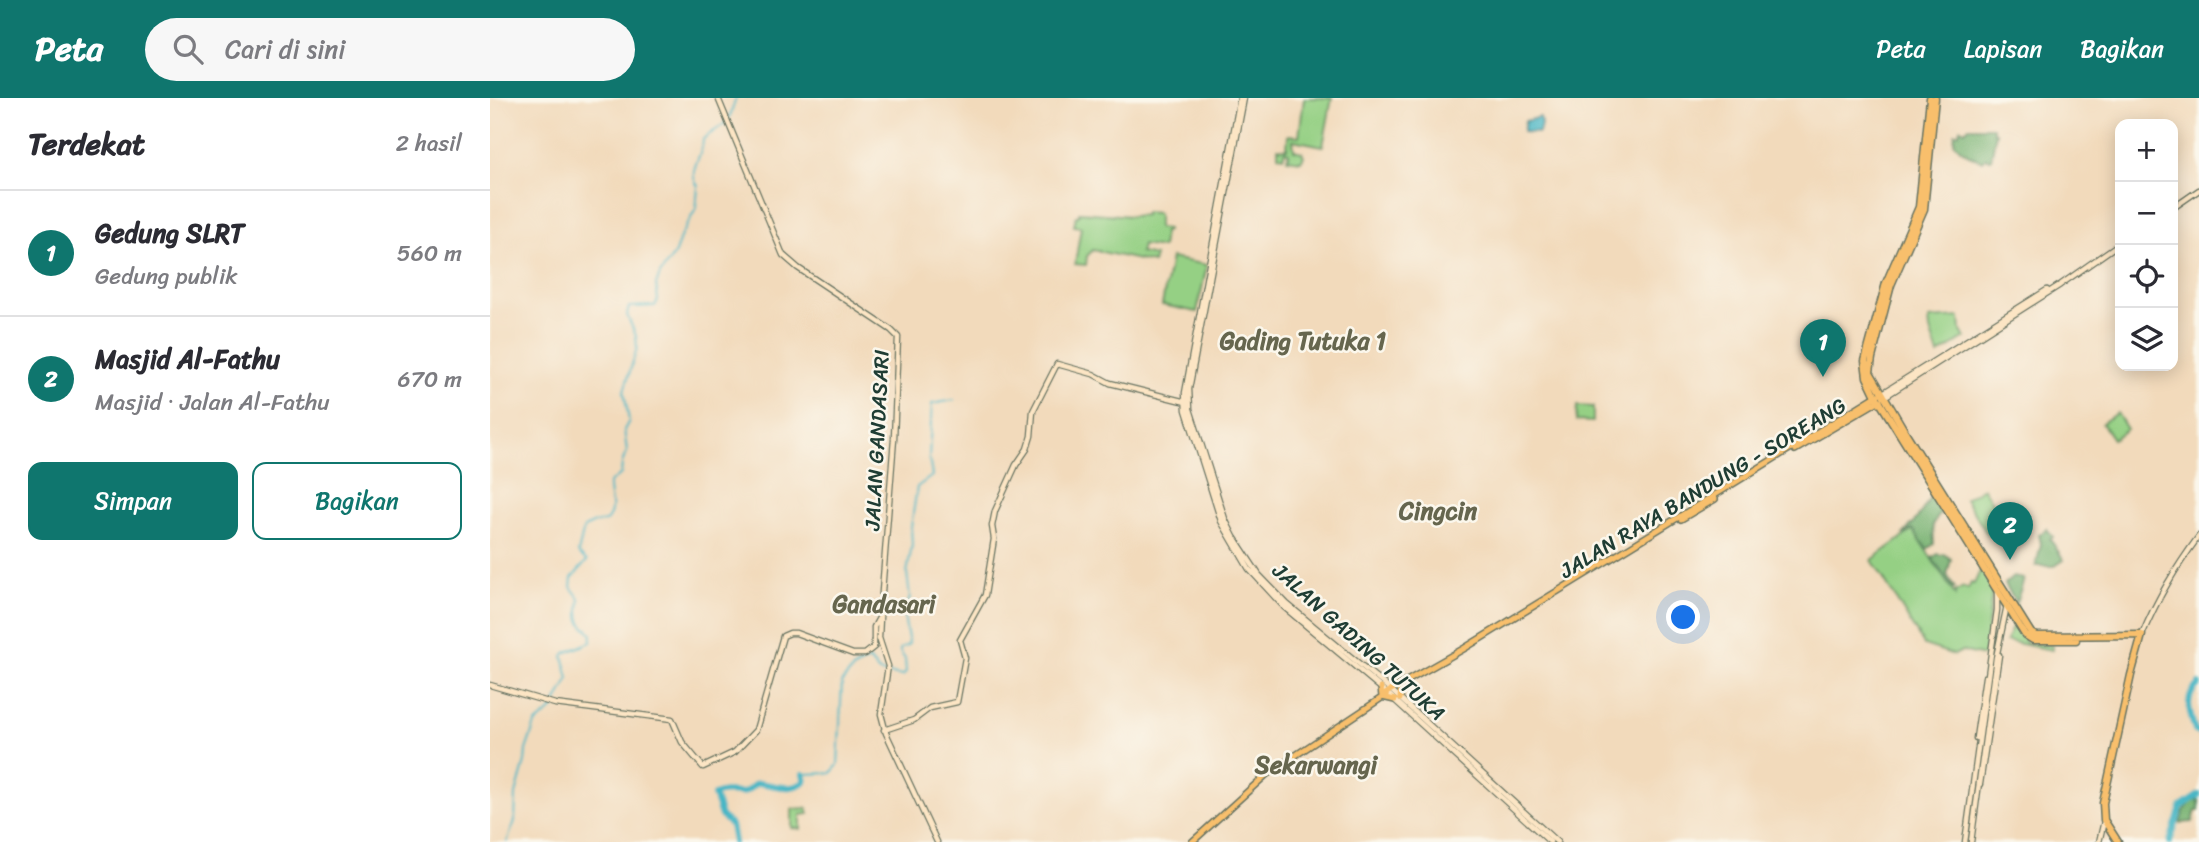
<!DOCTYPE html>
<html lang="id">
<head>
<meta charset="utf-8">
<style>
	:root { --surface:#fff; --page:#f7f7f7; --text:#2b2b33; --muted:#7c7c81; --line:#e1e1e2; --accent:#0f766e }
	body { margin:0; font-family:Sriracha,sans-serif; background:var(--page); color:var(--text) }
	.controls { position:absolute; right:21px; top:21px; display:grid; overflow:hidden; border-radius:14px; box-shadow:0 4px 18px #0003 }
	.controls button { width:63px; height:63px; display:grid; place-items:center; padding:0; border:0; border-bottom:2px solid var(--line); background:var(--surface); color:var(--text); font:35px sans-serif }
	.you { position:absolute; left:1194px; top:520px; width:24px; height:24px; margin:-18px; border:5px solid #fff; border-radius:50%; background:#1a73e8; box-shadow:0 0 0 10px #1a73e833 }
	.badge { display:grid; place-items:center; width:46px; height:46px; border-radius:50%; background:var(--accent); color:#fff; font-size:23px; font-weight:700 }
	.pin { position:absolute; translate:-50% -58px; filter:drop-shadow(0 2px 4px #0008) }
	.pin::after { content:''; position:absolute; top:37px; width:24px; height:21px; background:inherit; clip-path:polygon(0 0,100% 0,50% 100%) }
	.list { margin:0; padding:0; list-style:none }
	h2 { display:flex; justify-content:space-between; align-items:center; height:91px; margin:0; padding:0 28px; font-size:30px }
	h2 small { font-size:23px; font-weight:400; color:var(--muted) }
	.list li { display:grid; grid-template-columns:46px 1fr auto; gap:21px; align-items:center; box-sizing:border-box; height:126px; padding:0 28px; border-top:2px solid var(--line) }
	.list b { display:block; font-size:26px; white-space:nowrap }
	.list p { margin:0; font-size:23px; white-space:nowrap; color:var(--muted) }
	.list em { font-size:23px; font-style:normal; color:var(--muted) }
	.actions { display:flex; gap:14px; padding:21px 28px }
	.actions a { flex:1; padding:16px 0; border:2px solid var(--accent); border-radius:14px; text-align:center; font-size:24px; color:var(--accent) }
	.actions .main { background:var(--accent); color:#fff }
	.icon { flex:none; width:38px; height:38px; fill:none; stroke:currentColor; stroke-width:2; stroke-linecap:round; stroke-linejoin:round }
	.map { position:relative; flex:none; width:1709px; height:744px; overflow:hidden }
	header { display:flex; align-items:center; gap:42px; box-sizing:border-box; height:98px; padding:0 35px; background:var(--accent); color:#fff }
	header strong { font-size:33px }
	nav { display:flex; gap:38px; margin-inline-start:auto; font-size:24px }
	.search { width:490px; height:63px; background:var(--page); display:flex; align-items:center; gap:18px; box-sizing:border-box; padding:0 24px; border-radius:38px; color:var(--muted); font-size:26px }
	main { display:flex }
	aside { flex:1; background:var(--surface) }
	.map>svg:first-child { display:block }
</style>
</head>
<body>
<header>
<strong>Peta</strong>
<div class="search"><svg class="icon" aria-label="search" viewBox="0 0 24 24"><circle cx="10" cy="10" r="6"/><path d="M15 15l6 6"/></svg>Cari di sini</div>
<nav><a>Peta</a><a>Lapisan</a><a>Bagikan</a></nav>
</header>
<main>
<aside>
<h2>Terdekat<small>2 hasil</small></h2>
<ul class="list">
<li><span class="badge">1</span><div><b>Gedung SLRT</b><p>Gedung publik</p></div><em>560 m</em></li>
<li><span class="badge">2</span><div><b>Masjid Al-Fathu</b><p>Masjid · Jalan Al-Fathu</p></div><em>670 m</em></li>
</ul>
<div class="actions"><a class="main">Simpan</a><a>Bagikan</a></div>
</aside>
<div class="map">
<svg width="1709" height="744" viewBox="0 0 1709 744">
	<rect width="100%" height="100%" fill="#fbf7ec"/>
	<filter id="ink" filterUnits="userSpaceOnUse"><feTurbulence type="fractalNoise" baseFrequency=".0143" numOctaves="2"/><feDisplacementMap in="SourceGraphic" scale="14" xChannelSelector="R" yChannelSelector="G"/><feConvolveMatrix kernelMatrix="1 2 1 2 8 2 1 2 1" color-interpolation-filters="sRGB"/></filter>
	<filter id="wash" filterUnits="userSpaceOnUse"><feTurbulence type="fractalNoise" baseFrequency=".00686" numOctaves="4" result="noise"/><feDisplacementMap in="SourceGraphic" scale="28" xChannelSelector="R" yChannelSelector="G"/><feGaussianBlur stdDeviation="1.57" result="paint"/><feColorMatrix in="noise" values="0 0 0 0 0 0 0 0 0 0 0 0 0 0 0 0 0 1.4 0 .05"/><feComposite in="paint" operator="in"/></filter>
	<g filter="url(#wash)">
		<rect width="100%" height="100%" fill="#f2dabb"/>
		<!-- green -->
		<path fill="#95d084" stroke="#5a865c" stroke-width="2" d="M 814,0 L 842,0 L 833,48 L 803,42 L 804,52 L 812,54 L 814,58 L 811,63 L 797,61 L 799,55 L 795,53 L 793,59 L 788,57 L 788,50 L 797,51 L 798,37 L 809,38 Z
			M 589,114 L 641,118 L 655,117 L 655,114 L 668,115 L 668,130 L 677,131 L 677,133 L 674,134 L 672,150 L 652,147 L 650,155 L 665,158 L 663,165 L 603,152 L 597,158 L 596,167 L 585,166 L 591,129 L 584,128 L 586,118 L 589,118 Z
			M 681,160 L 717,167 L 707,214 L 672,207 Z
			M 1470,219 L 1471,233 L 1475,240 L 1448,257 L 1440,232 L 1439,221 Z
			M 1087,308 L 1103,309 L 1103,324 L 1086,323 Z
			M 1627,315 L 1637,331 L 1623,341 L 1612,325 Z
			M 1493,390 L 1516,426 L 1498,437 L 1475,401 Z
			M 1423,432 L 1465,497 L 1465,494 L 1473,489 L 1478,491 L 1481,485 L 1484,486 L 1491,471 L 1500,486 L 1502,495 L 1494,558 L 1472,553 L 1464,557 L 1434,547 L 1382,462 Z
			M 1523,527 L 1537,545 L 1562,547 L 1562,552 L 1516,543 Z
			M 317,710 L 319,716 L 311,717 L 311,731 L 302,730 L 302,711 Z"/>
		<!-- forest -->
		<path fill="#78b272" stroke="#4c7853" stroke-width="2" d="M 1479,29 L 1503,29 L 1503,34 L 1506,34 L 1501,61 L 1495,60 L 1493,63 C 1481,58 1472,55 1464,44 L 1465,35 L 1469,35 L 1470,30 L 1476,32 Z
			M 1442,397 L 1452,412 L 1443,427 L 1444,446 L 1437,451 L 1423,431 L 1413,437 L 1429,418 Z
			M 1557,431 L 1563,439 L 1560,441 L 1574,462 L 1565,468 L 1546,468 L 1551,446 L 1549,437 Z
			M 1448,456 L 1451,457 L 1454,456 L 1461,461 L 1457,477 L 1465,490 L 1463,491 L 1442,460 Z
			M 1523,479 L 1534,481 L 1526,505 L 1515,486 Z
			M 1709,702 L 1709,712 L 1706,712 L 1703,724 L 1690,725 L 1694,713 L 1702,703 Z"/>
		<!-- water -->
		<path fill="#49b6c5" stroke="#347a7c" stroke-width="2" d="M 1050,19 L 1051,27 L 1049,35 L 1033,34 L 1035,23 Z"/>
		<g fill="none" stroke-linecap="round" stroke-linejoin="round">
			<!-- stream -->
			<path stroke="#49b6c5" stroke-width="2" d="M 313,676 L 341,675 L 348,667 L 352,584 L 364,570 L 379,562 L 389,574 L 413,578 L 416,574 L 415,561 L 410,554 L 410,551 L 419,546 L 414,518 L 420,499 L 417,475 L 422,447 L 421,429 L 427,389 L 442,378 L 439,360 L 442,306 L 464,302
				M 17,744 L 25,723 L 26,696 L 35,664 L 36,652 L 45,626 L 63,611 L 79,580 L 73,558 L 75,555 L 101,544 L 102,537 L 99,532 C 86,525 89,513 90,501 L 81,489 L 82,480 L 97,463 L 88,455 L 94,430 L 105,425 L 115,424 C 127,412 118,401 119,385 L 131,376 L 132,365 L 137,353 L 134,332 L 139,323 L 134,293 L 147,250 L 146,238 L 137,217 L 139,209 L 165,208 L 168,202 L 166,187 L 170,176 L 185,155 L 191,137 L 206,111 L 208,88 C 196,72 213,60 213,41 L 234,26 L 240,18 L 246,0"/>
			<!-- river -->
			<path stroke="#49b6c5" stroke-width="6" d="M 1709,586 C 1693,600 1700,615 1705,633 L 1709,635
				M 244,744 L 241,727 L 231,718 L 224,697 C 237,692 240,695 252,695 C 257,694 262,688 267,685 C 283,686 301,695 315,683 L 313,676
				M 1680,744 L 1691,709 L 1709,697"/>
		</g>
	</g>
	<g filter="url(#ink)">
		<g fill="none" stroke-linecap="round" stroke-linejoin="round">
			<defs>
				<path id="secondary" d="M 228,0 L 293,157 L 308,170 L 401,232 L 408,239 L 404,341 L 390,519 L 389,540 L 398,568 L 391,616 L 396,635 L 447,744
					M 750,0 L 695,295 L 696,312 L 731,423 L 759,471 L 794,509 L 898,596 L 1060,744
					M 754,0 L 699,291 L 700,311 L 735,421 L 744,439 L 769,477 L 797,506 L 901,592 L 1067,744
					M 1683,110 L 1709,92
					M 1393,295 L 1557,192
					M 1394,299 L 1570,187 L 1630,145
					M 1652,537 C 1668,499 1685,471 1709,438
					M 0,587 L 65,606 L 182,621 L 192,644 L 213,669 L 245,654 L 266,632 L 293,538 L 300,535 L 306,535 L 363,556 L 375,556 L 384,549 L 384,529 L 389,520
					M 394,632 L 424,622 L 440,610 L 467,604 L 475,560 L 470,542 L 495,497 L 504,441 L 502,428 L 505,413 L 526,367 L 537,351 L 541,338 L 543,313 L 567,266 L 603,276 L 620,285 L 696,304
					M 1486,640 L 1495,579
					M 1490,686 L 1509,557
					M 1475,744 L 1507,512 L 1507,494
					M 1481,744 L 1506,560 L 1517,507
					M 1609,744 L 1614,723"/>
				<path id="primary" d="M 1305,352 L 1390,302
					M 1191,421 L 1225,401
					M 891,590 L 892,599 L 905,602
					M 894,597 L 901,592 L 975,550 L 1388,297
					M 910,601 L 911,589
					M 702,744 L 776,677 L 896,597"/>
				<path id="highway" d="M 1440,0 L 1429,109 L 1396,185 L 1375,263 L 1377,279 L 1386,298 L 1535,537 L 1543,542 L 1586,542
					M 1445,0 L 1434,111 L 1401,187 L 1382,260 L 1380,274 L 1414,332 L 1541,535 L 1546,538 L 1652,537 L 1641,577 L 1613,705 L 1614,722 L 1628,744"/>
			</defs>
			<!-- secondary casing -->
			<use href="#secondary" stroke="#697463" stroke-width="7"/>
			<!-- primary casing -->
			<use href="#primary" stroke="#697463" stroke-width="8"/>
			<!-- highway casing -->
			<use href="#highway" stroke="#697463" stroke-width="9"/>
			<!-- secondary -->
			<use href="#secondary" stroke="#fce5c4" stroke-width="4.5"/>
			<!-- primary -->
			<use href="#primary" stroke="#f8bf6c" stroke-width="5"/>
			<!-- highway -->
			<use href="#highway" stroke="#f8bf6c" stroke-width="6"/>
		</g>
	</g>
	<g text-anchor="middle" stroke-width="5" stroke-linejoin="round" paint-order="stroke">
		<!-- street labels -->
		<g font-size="21" fill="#1f3d34" stroke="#fbf7ec">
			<text transform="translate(387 342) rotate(-87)" y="7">JALAN GANDASARI</text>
			<text transform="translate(1213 390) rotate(-31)" y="7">JALAN RAYA BANDUNG - SOREANG</text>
			<text transform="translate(869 544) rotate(42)" y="7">JALAN GADING TUTUKA</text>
		</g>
		<!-- quarter labels -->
		<g font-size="24" font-weight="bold" fill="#66664e" stroke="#fbf7ec">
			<text x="813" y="251">Gading Tutuka 1</text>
			<text x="948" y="421">Cingcin</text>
			<text x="394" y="514">Gandasari</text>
			<text x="826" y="675">Sekarwangi</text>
		</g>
	</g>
</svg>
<div class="controls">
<button>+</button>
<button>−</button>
<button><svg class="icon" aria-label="locate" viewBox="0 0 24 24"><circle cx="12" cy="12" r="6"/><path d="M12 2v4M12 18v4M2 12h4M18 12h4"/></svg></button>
<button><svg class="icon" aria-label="layers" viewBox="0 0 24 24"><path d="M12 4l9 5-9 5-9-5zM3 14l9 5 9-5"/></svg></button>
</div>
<div class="you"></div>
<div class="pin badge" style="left:1333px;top:279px">1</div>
<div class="pin badge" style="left:1520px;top:462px">2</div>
</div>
</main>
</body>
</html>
